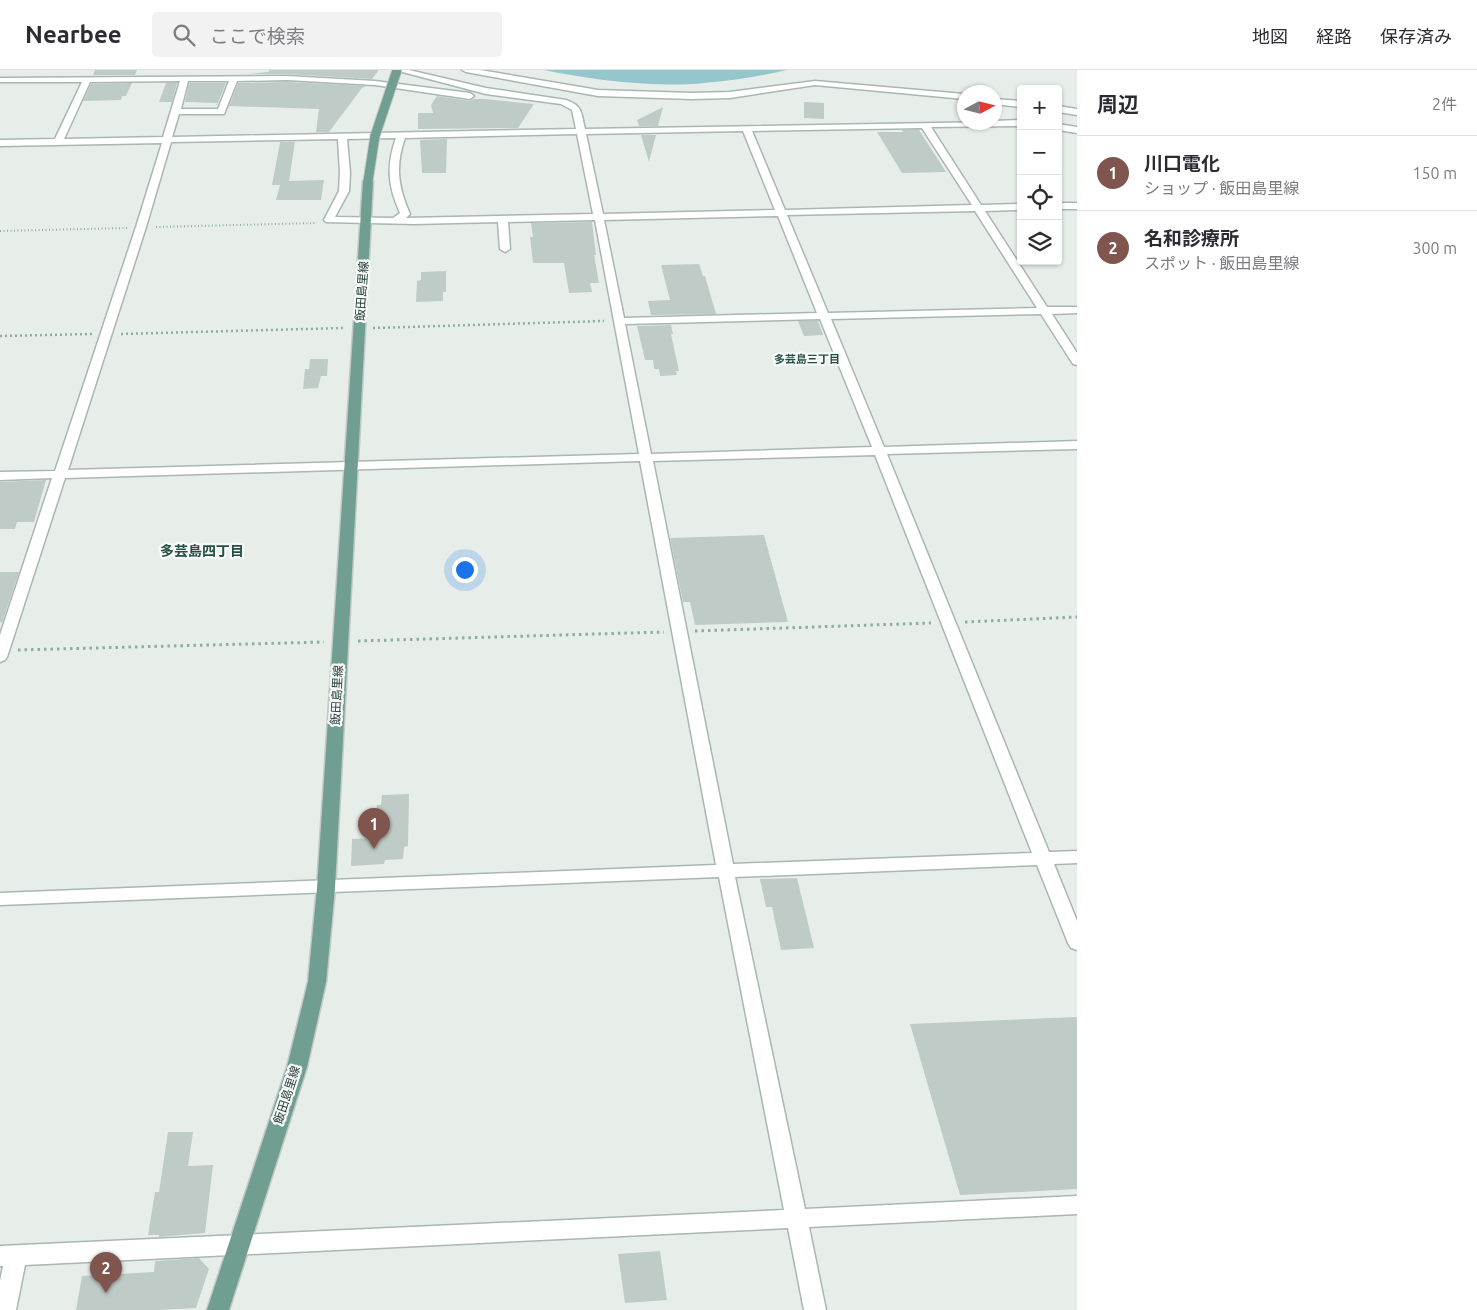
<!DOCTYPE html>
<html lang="ja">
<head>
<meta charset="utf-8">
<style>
	:root { --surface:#fff; --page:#f2f2f3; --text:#2b2b33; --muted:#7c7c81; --line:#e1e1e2; --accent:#7f554e }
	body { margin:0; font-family:Ubuntu,"Noto Sans JP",sans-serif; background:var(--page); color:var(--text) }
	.controls { position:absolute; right:15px; top:15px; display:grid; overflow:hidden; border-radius:5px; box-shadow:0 1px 4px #0004 }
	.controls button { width:45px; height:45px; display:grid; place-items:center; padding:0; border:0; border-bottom:1px solid var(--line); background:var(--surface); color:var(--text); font:25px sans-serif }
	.compass { position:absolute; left:957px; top:15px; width:45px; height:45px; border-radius:50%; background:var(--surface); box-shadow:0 1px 4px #0004; rotate:83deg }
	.you { position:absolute; left:464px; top:499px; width:18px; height:18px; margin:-12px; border:4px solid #fff; border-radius:50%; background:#1a73e8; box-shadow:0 0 0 8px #1a73e833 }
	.badge { display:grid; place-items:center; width:32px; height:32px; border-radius:50%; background:var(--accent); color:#fff; font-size:16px; font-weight:700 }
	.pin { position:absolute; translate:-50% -41px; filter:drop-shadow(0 1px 2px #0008) }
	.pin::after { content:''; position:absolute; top:26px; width:18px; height:15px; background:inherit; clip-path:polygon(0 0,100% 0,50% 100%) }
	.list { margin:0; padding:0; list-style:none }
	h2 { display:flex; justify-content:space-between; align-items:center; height:65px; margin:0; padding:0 20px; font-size:21px }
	h2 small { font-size:16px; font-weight:400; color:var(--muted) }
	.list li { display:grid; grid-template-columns:32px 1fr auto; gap:15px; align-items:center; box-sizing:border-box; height:75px; padding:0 20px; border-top:1px solid var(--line) }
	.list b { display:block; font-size:19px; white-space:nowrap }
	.list p { margin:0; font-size:16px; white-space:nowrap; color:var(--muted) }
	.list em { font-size:16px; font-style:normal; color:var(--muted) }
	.icon { flex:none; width:28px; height:28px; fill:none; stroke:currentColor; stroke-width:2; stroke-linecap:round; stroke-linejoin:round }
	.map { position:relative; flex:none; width:1077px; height:1240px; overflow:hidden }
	header { display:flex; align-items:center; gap:30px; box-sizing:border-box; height:70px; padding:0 25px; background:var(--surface); border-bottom:1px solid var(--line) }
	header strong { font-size:24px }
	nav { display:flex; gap:28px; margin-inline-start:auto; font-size:18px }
	.search { width:350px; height:45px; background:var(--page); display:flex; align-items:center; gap:12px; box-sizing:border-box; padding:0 18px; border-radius:5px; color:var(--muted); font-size:19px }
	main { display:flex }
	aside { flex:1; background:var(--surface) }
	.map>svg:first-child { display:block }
</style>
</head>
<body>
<header>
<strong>Nearbee</strong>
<div class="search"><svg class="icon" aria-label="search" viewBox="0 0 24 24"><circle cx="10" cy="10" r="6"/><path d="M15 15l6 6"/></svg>ここで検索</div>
<nav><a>地図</a><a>経路</a><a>保存済み</a></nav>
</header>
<main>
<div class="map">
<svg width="1077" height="1240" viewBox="0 0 1077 1240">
	<rect width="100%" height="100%" fill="#e7eeea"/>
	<!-- water -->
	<path fill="#95c6cd" d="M 544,0 L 787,0 C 760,6 732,11 704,13 C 655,18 592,10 544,0 Z"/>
	<!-- building -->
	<path fill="#bfcbc6" d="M 95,0 L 137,0 L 135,5 L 93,5 Z
		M 270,0 L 379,0 L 372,9 L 287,4 L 249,4 L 268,2 Z
		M 287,12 L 366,16 L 362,18 L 329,62 L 316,62 L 319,39 L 229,36 L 238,13 Z
		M 132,13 L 126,26 L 122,26 L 121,30 L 83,31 L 91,14 Z
		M 166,13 L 177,13 L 172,32 L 159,32 Z
		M 189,13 L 226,13 L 217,35 L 216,35 L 217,33 L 185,32 Z
		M 437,26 L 470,31 L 474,29 L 484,29 L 534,34 L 518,58 L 418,59 L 418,43 L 433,43 L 431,35 Z
		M 804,32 L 824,33 L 824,49 L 804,48 Z
		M 663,37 L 658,56 L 639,56 L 637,50 Z
		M 902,60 L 919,60 L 946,102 L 902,103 L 877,62 L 903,62 Z
		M 641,65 L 656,65 L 649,92 Z
		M 447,69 L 446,103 L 422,103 L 420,70 Z
		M 280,72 L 295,72 L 289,111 L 324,110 L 321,130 L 276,130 L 280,115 L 272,115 Z
		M 592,152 L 596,185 L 594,185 L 599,213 L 590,213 L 592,222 L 569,223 L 564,193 L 533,193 L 530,167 L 533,167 L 531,153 Z
		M 699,194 L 703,206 L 705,206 L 716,244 L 651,245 L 648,231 L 670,230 L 661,195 Z
		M 446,201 L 446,222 L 443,222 L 443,231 L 416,232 L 417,211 L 421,210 L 421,202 Z
		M 798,251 L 818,251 L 823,265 L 804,266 Z
		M 671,255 L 673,264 L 671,264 L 679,301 L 676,301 L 677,305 L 660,306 L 659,299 L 654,299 L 653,290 L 645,290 L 637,256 Z
		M 310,289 L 328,289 L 327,306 L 321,306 L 318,318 L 303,319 L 305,299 L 309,299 Z
		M 46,410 L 34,452 L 17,452 L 15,459 L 0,459 L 0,412 Z
		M 764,465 L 788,552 L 695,555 L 690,532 L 683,532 L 670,468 Z
		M 0,502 L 19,502 L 2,553 L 0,552 Z
		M 409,724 L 408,776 L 404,777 L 403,789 L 385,790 L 384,794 L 351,796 L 352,769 L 375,768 L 377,735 L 381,735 L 382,725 Z
		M 797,808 L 814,878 L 781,880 L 772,837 L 766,837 L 760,809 Z
		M 1077,947 L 1077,1119 L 960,1125 L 910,954 Z
		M 168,1062 L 193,1062 L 188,1096 L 213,1095 L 205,1163 L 159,1167 L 159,1165 L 148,1165 L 155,1122 L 159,1122 Z
		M 660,1181 L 667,1230 L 625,1233 L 618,1184 Z
		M 199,1188 L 209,1199 L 196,1238 L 158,1240 L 76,1240 L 82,1206 L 154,1202 L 155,1191 Z"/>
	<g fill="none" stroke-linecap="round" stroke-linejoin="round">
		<defs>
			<path id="minor" d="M 395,0 L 409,0 L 486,18 L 566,30 C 583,36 581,43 585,59 L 994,52 L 994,51 L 1021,50 L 1021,56 L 931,57 L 981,135 L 1021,134 L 1021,140 L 985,141 L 1047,237 L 1077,237 L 1077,243 L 1052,244 L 1077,283 L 1077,295 L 1073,294 L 1041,244 L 831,249 L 884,377 L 1077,371 L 1077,379 L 887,384 L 1049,782 L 1077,781 L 1077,793 L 1054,794 L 1077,851 L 1077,880 L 1071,878 L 1068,873 L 1037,795 L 735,807 L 805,1139 L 1077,1126 L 1077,1144 L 809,1157 L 826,1240 L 804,1240 L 788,1158 L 25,1195 L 16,1240 L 0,1240 L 0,1211 L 3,1196 L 0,1196 L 0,1176 L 784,1140 L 719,807 L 0,835 L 0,823 L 716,795 L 640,391 L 65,408 L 7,587 L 5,590 L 0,592 L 0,565 L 52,408 L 0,410 L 0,402 L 55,401 L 136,157 L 162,73 L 0,76 L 0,70 L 55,69 L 82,12 L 0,12 L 0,8 L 287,6 L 375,11 L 470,23 L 474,26 L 470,29 L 375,15 L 287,10 L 237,11 L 224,44 L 179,44 L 172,67 L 576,59 L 572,40 L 561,34 L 486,24 ZM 180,11 L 163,67 L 64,69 L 90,12 ZM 188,11 L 229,11 L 218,39 L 181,39 ZM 922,58 L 972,135 L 785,140 L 752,61 ZM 743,61 L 775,140 L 603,144 L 586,64 ZM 577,64 L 593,144 L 406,148 L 410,144 C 398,117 395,96 405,68 ZM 396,68 C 386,96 388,116 400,143 L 393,148 L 335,147 L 349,121 L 350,103 L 347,69 ZM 338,69 L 340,103 L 339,121 L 324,150 L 326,152 L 414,154 L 498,152 L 500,179 L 505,182 L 510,179 L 508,152 L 595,150 L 639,384 L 68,400 L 146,157 L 171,72 ZM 975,141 L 1037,238 L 828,243 L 787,145 ZM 778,146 L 817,243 L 624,248 L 604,150 ZM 820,249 L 872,377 L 651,384 L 625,254 ZM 875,385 L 1032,783 L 733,794 L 653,391 Z
				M 462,0 L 480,0 L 598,20 L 692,23 L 730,22 L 815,11 L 964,24 L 964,29 L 815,15 L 730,28 L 692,29 L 598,26 L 466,2 Z
				M 994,29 L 1021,31 L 1021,37 L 994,34 Z
				M 1058,36 L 1077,39 L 1077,45 L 1058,42 Z
				M 1058,54 L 1077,57 L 1077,63 L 1058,60 Z
				M 1058,133 L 1077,133 L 1077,139 L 1058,139 Z"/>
			<path id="major" d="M 368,108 L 373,111 L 335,818 L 326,912 L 307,997 L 229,1240 L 207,1240 L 287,997 L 308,912 L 317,818 L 363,111 Z"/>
		</defs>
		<!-- minor casing -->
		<use href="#minor" stroke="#aab6b1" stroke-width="3"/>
		<!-- major casing -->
		<use href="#major" stroke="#c3c9c7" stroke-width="3"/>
		<!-- path-far2 -->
		<path stroke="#8aaea2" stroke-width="2" stroke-dasharray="1 2.5" stroke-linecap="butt" d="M 156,157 L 317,153
			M 0,161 L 127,158"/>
		<!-- path-far1 -->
		<path stroke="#8aaea2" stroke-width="2.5" stroke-dasharray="2 3" stroke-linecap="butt" d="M 373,258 L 604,251
			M 121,264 L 344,258
			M 0,266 L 92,264"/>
		<!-- path -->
		<path stroke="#8aaea2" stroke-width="3" stroke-dasharray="2.5 4" stroke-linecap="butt" d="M 965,552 L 1077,547
			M 695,561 L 931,553
			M 358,571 L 664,562
			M 18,580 L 324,572"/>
		<!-- minor -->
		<use href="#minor" fill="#fff" fill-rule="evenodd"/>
		<!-- major -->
		<use href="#major" fill="#709f92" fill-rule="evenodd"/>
		<defs>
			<path id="major-bridge" d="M 368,111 L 375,66 L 397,0"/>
		</defs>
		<!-- major-bridge casing -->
		<use href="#major-bridge" stroke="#c3c9c7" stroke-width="11" stroke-linecap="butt"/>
		<!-- major-bridge -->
		<use href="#major-bridge" stroke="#709f92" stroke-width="9"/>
	</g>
	<g text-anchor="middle" stroke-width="4.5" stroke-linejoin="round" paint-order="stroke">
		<!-- far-neighbourhood labels -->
		<g font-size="11" font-weight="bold" fill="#244f44" stroke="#f7faf9">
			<text x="807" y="293">多芸島三丁目</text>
		</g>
		<!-- street labels -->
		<g font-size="12" fill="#273f38" stroke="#f7faf9">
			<text transform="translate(362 221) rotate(-86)" y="4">飯田島里線</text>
			<text transform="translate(337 625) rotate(-87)" y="4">飯田島里線</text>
			<text transform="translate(287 1025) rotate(-72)" y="4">飯田島里線</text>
		</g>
		<!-- neighbourhood labels -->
		<g font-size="14" font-weight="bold" fill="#244f44" stroke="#f7faf9">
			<text x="202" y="486">多芸島四丁目</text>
		</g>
	</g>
</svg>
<div class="controls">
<button>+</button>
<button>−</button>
<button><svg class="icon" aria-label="locate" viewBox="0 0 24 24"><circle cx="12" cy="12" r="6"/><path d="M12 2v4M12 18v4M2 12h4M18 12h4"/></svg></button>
<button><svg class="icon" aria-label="layers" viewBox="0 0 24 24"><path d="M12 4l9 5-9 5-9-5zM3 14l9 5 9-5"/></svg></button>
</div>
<svg class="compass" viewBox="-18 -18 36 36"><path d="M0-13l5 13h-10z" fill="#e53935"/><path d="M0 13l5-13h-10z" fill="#7c7c81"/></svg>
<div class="you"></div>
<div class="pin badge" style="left:374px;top:779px">1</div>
<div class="pin badge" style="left:106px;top:1223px">2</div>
</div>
<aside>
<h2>周辺<small>2件</small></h2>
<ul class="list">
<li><span class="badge">1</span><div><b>川口電化</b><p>ショップ · 飯田島里線</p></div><em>150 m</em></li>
<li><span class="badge">2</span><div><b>名和診療所</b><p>スポット · 飯田島里線</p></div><em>300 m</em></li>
</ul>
</aside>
</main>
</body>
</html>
